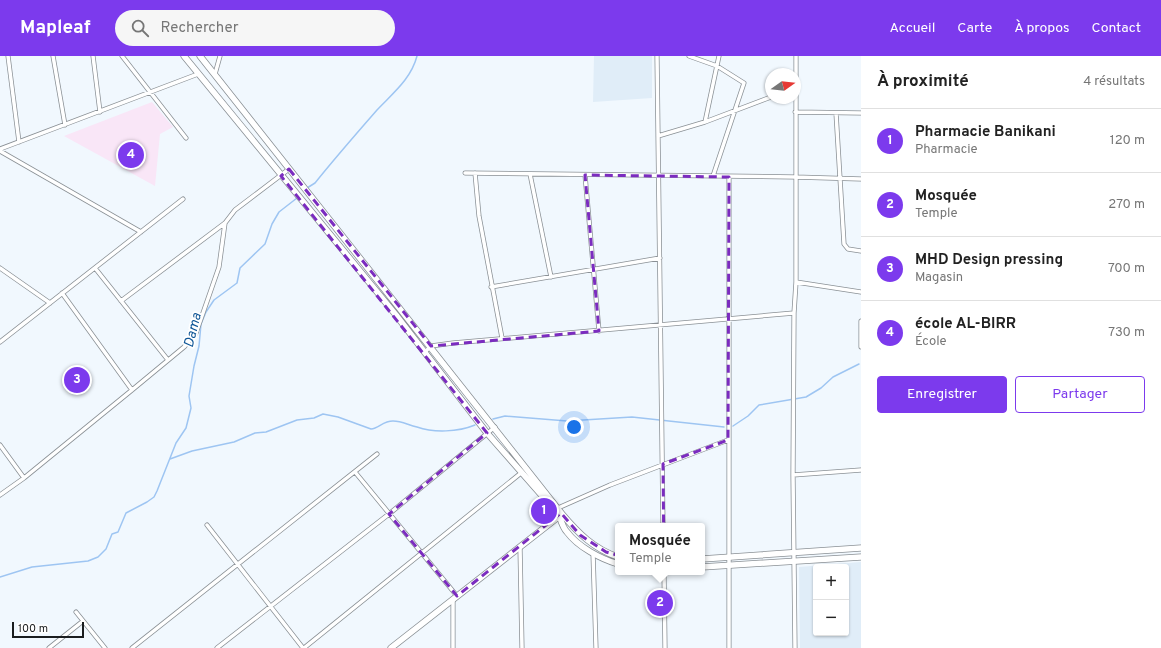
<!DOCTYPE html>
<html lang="fr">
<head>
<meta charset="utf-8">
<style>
	:root { --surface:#fff; --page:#f6f6f6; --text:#222; --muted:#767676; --line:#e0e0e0; --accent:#7c3aed }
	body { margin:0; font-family:Overpass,sans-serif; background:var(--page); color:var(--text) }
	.controls { position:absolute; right:12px; bottom:12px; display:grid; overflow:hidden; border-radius:4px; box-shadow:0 1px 3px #0004 }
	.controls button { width:36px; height:36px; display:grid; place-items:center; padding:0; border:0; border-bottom:1px solid var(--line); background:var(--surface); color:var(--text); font:20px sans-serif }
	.compass { position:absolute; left:765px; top:12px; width:36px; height:36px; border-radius:50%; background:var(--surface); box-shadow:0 1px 3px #0004; rotate:75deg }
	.scale { position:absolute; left:12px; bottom:10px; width:72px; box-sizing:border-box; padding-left:4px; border:2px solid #1a1d1f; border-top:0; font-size:11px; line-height:14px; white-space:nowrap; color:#1a1d1f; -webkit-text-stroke:3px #fff; paint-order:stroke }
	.you { position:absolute; left:574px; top:371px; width:14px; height:14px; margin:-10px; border:3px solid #fff; border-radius:50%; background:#1a73e8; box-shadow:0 0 0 6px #1a73e833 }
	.badge { display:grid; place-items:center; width:26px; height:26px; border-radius:50%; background:var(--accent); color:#fff; font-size:13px; font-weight:700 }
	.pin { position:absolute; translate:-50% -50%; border:2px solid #fff; box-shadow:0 1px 4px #0006 }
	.popup { position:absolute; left:615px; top:467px; width:90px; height:52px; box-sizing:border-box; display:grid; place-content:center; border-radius:4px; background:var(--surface); filter:drop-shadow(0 1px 3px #0005); font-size:13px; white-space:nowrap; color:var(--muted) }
	.popup b { font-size:15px; color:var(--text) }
	.popup::after { content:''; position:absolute; left:50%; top:100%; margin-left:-8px; border:8px solid transparent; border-top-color:var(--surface) }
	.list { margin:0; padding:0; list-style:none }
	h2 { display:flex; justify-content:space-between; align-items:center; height:52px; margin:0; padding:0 16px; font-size:17px }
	h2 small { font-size:13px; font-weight:400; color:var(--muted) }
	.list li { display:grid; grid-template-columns:26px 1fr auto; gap:12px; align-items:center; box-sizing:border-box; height:64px; padding:0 16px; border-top:1px solid var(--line) }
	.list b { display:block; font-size:15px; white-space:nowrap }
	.list p { margin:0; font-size:13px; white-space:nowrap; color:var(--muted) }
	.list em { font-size:13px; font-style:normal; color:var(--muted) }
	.actions { display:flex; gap:8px; padding:12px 16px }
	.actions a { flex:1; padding:9px 0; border:1px solid var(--accent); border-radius:4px; text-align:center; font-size:14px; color:var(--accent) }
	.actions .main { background:var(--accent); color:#fff }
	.icon { flex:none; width:22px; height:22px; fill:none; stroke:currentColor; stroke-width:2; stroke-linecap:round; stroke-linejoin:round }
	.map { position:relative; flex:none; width:861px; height:592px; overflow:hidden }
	header { display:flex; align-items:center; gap:24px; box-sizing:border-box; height:56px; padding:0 20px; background:var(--accent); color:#fff }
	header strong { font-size:19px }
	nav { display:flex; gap:22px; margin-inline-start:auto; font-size:14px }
	.search { width:280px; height:36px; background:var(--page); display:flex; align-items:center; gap:10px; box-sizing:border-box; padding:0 14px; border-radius:22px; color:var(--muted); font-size:15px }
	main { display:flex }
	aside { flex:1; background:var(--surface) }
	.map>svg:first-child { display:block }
</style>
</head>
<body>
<header>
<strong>Mapleaf</strong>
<div class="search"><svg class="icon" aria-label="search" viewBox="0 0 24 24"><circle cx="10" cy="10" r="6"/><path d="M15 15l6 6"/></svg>Rechercher</div>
<nav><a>Accueil</a><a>Carte</a><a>À propos</a><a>Contact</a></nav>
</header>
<main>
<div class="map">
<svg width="861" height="592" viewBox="0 0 861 592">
	<rect width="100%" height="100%" fill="#f1f8fe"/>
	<!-- commercial -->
	<path fill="#f9e6f7" d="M 152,46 L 173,71 L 160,78 L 155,130 L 64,80 Z"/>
	<!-- built -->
	<path fill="#e0edf8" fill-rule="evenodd" d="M 594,0 L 652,0 L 652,42 L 593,46 Z
		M 861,506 L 861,592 L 800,592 L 799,511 ZM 816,511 L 846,511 L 846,577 L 816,577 Z"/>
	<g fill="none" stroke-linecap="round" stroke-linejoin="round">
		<!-- stream -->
		<path stroke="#9ec5f2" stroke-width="1.5" d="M 307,132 L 315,127 C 335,102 356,78 377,54 C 393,37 411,23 417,0
			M 493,363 L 505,360 L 567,365 L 632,361 L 724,371
			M 733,370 L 748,360 L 759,349 L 806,341 L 821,332 L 833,321 L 859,308
			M 170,403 L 192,395 L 234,386 L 255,377 L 266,376 L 297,364 L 314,362 L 323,358 L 338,361 L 371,373 C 379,372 383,365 393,365 C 402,365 408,369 417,371 C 434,377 458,376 475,369
			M 0,521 L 32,511 L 88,505 L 98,501 L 106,493 L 112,478 L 118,476 L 126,457 L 147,446 L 154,441 L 157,435 L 176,387 L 186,372 L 191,352 L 189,340 L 194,310 L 199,290 L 201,268 L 206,256 L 214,244 L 237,227 L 240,212 L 265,188 L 272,168 L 279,156 L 297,142"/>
		<defs>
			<path id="street" d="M 8,0 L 19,86
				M 53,0 L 65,69
				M 93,0 L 100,56
				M 122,0 L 186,82
				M 657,0 L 663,470
				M 689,0 L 717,10 L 744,27 L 713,120
				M 215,18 L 220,0
				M 795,56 L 861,57
				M 836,57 L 844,188 L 848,193 L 861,195
				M 705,66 L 719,0
				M 658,80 L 705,66 L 771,41
				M 0,93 L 198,18
				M 0,95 L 141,176
				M 465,117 L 795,121 L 861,123
				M 475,117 L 479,160 L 502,282
				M 530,118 L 551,221
				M 585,119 L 599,275
				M 729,121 L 729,592
				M 0,212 L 50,247
				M 95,212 L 168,304
				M 796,226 L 861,236
				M 491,231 L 660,202
				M 62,237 L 132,334
				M 121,245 L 225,167
				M 861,265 L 861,291
				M 0,286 L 183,143
				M 425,296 L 431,290 L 453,287 L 794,257
				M 0,389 L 24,422
				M 355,416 L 457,540
				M 793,419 L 861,414
				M 0,439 L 24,422 L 132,334 L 184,291 L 196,277 L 219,211 L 225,167 L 235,154 L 289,113
				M 558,452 L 610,429 L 728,384
				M 207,469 L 303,592
				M 520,491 L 522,592
				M 593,497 L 596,592
				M 664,516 L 665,592
				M 76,556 L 105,592
				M 49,592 L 83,565
				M 132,592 L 377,398
				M 217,592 L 389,458 L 495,371
				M 304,592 L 521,417
				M 453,592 L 453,544
				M 795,592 L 793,419 L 794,257 L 796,226 L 796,0"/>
			<path id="secondary" d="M 184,0 L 396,259 L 487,377 L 559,459 C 561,465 563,472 567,476 C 578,491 601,503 618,508
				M 200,0 L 562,458 C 578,477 594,493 618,501
				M 702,503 L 861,492
				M 702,511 L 861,501
				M 391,592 L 562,458"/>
		</defs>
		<!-- street casing -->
		<use href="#street" stroke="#8a9095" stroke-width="5"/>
		<!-- secondary casing -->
		<use href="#secondary" stroke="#8a9095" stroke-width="7"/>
		<!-- street -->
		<use href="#street" stroke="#fff" stroke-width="3.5"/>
		<!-- secondary -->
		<use href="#secondary" stroke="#fff" stroke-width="5.5"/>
	</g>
	<!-- marked area -->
	<path fill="none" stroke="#7b2cbf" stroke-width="3" stroke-dasharray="8 5" stroke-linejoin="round" d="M 289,113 L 431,290 L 599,275 L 585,119 L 729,121 L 728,384 L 663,408 L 664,506 L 635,504 L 606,496 L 580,479 L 561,457 L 457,540 L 389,458 L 487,377 L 281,120 Z"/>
	<g text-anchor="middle" stroke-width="3.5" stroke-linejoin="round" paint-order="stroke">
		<!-- water labels -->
		<g font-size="14" font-style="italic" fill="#0e5596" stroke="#fff">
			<text transform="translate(192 274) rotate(-76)" y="5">Dama</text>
		</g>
	</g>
</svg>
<div class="controls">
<button>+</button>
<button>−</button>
</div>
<svg class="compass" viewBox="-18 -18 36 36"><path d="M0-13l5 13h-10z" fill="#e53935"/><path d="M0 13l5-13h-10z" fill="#767676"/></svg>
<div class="scale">100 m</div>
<div class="you"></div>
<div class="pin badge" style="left:544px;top:455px">1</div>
<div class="pin badge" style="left:660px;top:547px">2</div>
<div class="popup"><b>Mosquée</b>Temple</div>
<div class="pin badge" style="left:77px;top:324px">3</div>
<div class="pin badge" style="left:131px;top:99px">4</div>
</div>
<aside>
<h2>À proximité<small>4 résultats</small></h2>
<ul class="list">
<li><span class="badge">1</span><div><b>Pharmacie Banikani</b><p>Pharmacie</p></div><em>120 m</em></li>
<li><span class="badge">2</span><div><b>Mosquée</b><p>Temple</p></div><em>270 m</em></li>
<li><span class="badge">3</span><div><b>MHD Design pressing</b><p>Magasin</p></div><em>700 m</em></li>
<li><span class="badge">4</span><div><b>école AL-BIRR</b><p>École</p></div><em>730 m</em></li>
</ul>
<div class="actions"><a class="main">Enregistrer</a><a>Partager</a></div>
</aside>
</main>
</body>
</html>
